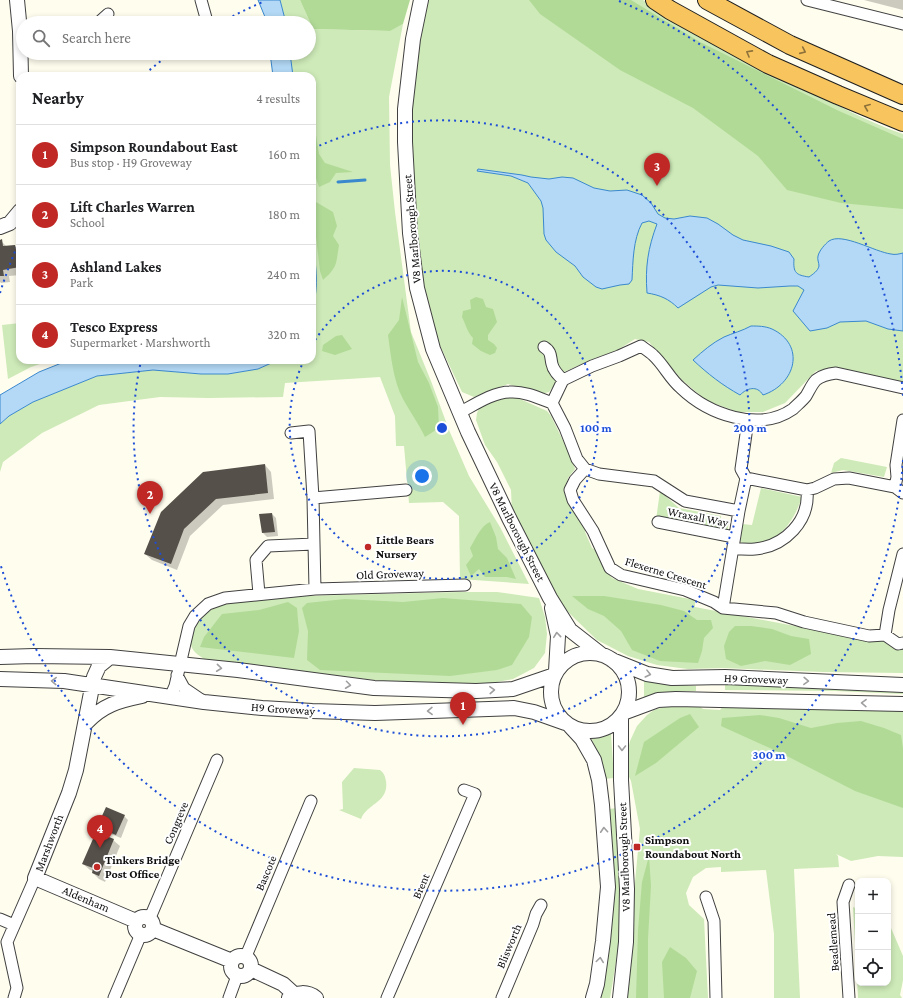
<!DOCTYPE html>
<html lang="en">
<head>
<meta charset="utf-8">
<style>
	:root { --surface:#fff; --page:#f6f6f6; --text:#202124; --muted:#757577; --line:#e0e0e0; --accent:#bf2825 }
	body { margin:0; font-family:"Crimson Pro",serif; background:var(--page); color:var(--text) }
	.controls { position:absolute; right:12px; bottom:12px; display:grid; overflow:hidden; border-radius:8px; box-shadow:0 2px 6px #0003 }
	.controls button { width:36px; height:36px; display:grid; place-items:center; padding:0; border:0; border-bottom:1px solid var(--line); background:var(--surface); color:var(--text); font:20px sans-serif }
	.you { position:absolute; left:422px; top:476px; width:14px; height:14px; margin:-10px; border:3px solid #fff; border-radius:50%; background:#1a73e8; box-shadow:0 0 0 6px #1a73e833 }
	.badge { display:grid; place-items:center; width:26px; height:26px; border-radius:50%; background:var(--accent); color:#fff; font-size:13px; font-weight:700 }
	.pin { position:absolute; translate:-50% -33px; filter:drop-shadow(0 1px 2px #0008) }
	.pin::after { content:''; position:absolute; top:21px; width:14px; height:12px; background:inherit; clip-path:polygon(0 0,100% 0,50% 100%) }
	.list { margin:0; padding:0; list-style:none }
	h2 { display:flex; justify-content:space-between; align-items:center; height:52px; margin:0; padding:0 16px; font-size:17px }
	h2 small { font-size:13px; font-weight:400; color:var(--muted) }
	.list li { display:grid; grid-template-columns:26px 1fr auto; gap:12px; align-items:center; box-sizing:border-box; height:60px; padding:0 16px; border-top:1px solid var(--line) }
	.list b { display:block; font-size:15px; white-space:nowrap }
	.list p { margin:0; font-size:13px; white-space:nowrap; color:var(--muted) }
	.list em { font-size:13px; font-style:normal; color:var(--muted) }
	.icon { flex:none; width:22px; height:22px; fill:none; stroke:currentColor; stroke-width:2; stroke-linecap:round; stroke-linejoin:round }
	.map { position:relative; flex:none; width:903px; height:998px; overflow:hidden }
	.search { position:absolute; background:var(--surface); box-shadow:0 2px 6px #0003; left:16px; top:16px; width:300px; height:44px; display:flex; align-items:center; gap:10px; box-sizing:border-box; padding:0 14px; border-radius:22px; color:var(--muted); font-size:15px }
	.panel { position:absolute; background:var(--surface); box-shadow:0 2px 6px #0003; left:16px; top:72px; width:300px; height:292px; border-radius:12px }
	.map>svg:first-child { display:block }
</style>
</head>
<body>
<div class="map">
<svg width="903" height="998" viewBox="0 0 903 998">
	<rect width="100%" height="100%" fill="#fffdee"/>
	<!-- green -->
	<path fill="#ceeab8" d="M 280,0 L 300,0 L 313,29 L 389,31 L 403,24 L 389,97 L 390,165 L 395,212 L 411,332 L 431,381 L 449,430 L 469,476 L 500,527 L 529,584 L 460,579 L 459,516 L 443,502 L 409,503 L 404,446 L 396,446 L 395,416 L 380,377 L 285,383 L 283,397 L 208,398 L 160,397 L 99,405 L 42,433 L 3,462 L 0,472 L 0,424 L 9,416 L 33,402 L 97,376 L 153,370 L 201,374 L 228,374 L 258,369 L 278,360 L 312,360 L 312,309 L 314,304 L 314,257 L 312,237 L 312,76 L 293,76 L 290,53 L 309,53 L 309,23 L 286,23 Z
		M 428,0 L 643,0 C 693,33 747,60 801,87 C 834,103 867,122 903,134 L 903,382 L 834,368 L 816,371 L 785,403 L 763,412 L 738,412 L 707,401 L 682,380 L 649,342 L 635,339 L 616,351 L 595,358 L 564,372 L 549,392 L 541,394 L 508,384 L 474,397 L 462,392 L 436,337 L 423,284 L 414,230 L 409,142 L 415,63 Z
		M 20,323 L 20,360 L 42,360 L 43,363 L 31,367 L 8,379 L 2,325 Z
		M 511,395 L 547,411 L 551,416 L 572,459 L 575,469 L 568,478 L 565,494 L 586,525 L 585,532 L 592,548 L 599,552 L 604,568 L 612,578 L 638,589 L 695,600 L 695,607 L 821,631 L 871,642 C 882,637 893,643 903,647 L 903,673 L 823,672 L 723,668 L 688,669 L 657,665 L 628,656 L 597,640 L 569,613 L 556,598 L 512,511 L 511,490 L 497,462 L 485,445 L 476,420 L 477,413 L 480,406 L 489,402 Z
		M 841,458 L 887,467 L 884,477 L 843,470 L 831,473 L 834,463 Z
		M 761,488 L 802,497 C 795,518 781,542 756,544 C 751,545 745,543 740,542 L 742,524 L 752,525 Z
		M 660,491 L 679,508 L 721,516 L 721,520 L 729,521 L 727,534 L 656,520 Z
		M 461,592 L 497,592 L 539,598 L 545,617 L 547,634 L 545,653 L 534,668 L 513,679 L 487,684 L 382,681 L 204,659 C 185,647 191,642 195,623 L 213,608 L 229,603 L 302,596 Z
		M 644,680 L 669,684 L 696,686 L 696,691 L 679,691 L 644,697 Z
		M 725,685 L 786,685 L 903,689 L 903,694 L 835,691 L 725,690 Z
		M 725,704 L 903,708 L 903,857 L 878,856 L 851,861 L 836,854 L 838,856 L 839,867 L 794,869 L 800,998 L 774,998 L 774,934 L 766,870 L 721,872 L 721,867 L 706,868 L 693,877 L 686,893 L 689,905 L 704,919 L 708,998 L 626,998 L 635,882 L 640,829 L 631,781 L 627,773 L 627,754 L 630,741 L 637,726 L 647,715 L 654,710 L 671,705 L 698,705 L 703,709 L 720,710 Z
		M 611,734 L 614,778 L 604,779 L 599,754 L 591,738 Z
		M 354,768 L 380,770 C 384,773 385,776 386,781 C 389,803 367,803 361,819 L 339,810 L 343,809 L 342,782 Z
		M 617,808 C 619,832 623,856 623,879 C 623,919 617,959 610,998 L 599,998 L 609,809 Z
		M 853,907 L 858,909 L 858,983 L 888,983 L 888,926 L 891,928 L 903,956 L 903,980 L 900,995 L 902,998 L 858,998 Z"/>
	<!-- forest -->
	<path fill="#b1da97" d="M 300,0 L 410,0 L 403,24 L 390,31 L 313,29 Z
		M 529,0 L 631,0 L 700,42 L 839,111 L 903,139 L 903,209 L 841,203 L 787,190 L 758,156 L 693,108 L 620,70 L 540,14 Z
		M 312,123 L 315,129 L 319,154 L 325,163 L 353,172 L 336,173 L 330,182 L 319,187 L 312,167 Z
		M 316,202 L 333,212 L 337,226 L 333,236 L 339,245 C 336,263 338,267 323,280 L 320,271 L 313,211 Z
		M 402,297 L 418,362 L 429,383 L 438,407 L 439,428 L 425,437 C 419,424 410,412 403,399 C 393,380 391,356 388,335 L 399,320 Z
		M 476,297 L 483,299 L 486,307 L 493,309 L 497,322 L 488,335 L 488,340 L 494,344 L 497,348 L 495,353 L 490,355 L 481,351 L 472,344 L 473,338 C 467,332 466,325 462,317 L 463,311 L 471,309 L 470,300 Z
		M 342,335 L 352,349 L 335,355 L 322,351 L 323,345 L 336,336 Z
		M 490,522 L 496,537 L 498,549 L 507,558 L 516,579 L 507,577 L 485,577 L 479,569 L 471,576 L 466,565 L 473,556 L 470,548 C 475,540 481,525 490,522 Z
		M 572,596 L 604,596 L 661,605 L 684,611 L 697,620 L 711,620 L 713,628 L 704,638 L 702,651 L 698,663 L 660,661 L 632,650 L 621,631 L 604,616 L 588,609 Z
		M 443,598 L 521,604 L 532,617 L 529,637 L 512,665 L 497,670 L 450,676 L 320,670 L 307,660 L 308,631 L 302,608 L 307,603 L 345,599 L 403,602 Z
		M 288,602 L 297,608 L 299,631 L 294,658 L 200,647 L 204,637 L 222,614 L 259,610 Z
		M 735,626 L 751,626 L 772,629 L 791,636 L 809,639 L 811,654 L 790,665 L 765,661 L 741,666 L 726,659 L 724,646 L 729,632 Z
		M 690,714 L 699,727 L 656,763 L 635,776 L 644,742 L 680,718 Z
		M 760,715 L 779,718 L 811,728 L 837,723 L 861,721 L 884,728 L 901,735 L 903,748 L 903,808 L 855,791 L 783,754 L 721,726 L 722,718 Z
		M 649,856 L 651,886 L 648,939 L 648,998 L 636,998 L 638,930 L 642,882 Z
		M 670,947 L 686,958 L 697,971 L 690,998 L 664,998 L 662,962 Z"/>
	<!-- water -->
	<path fill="#b3d9f6" stroke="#3a88ce" d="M 258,0 L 280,0 L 286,23 L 266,23 L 265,17 Z
		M 270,53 L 290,53 L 293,76 L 273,76 Z
		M 478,169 L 522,175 L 531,177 L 549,179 L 562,177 L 573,178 L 594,188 L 610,191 L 627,190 L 642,195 L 651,203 L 658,214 L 665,218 L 674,219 L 690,216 L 707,218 L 718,224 L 733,235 L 743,240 L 771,246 L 789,252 L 794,259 C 793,273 796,275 809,277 C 813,274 818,271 819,266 C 819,263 817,259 818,256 C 819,251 825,244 829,241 C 842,232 875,252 891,254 C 895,255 899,254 903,253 L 903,331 L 888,329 L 866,321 L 840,322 L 827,328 L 810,331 L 793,311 L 804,290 L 798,286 L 790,286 L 758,288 L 718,285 L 711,287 L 678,308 C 669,299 660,295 647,293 C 645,267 648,248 657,224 L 649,221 L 642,223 C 633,240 633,261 632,280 L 629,284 L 620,285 L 602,289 L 596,287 L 583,277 L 575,266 L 556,252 L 546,240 L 544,234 L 543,208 L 541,201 L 528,183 L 511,176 L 477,171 Z
		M 312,237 C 315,260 320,287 312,309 Z
		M 751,326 C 758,326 765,326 772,329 C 806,345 796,384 763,395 C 757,385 747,388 740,395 C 722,385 708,374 693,360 C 703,351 712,343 724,337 C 733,333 742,331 751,326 Z
		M 69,360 L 278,360 L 258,369 L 228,374 L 201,374 L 153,370 L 97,376 L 33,402 L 9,416 L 0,424 L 0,395 L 39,372 Z"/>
	<!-- shadow -->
	<path fill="#0003" d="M 864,0 L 903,0 L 903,10 Z
		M 0,241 L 1,241 L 7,247 L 15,246 L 20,251 L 20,264 L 18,251 L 16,251 L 20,275 L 9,276 L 10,282 L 1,283 L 0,282 Z
		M 265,465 L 271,472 L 274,499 L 223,505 L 190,536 L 177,570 L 152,560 L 145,554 L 162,513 Z
		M 272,514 L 276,518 L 278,536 L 267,537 L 263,533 Z
		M 124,816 L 128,820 L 121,838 L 103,831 L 99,827 Z
		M 113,840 L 120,846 L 105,882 L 99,879 L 93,873 L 93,871 L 90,870 L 83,864 Z"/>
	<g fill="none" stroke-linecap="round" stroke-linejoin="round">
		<!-- stream -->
		<path stroke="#3a88ce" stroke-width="3" d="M 338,182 L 365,180"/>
	</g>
	<!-- building -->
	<path fill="#56504a" d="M 2,239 L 3,246 L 15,245 L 20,267 L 3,270 L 4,276 L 0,276 L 0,240 Z
		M 265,464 L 268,493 L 216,499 L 184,529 L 171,564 L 144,554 L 161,512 L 203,472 Z
		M 272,513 L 275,532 L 262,533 L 259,514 Z
		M 106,807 L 125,815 L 116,835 L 97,827 Z
		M 96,832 L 114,839 L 99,876 L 92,873 L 93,868 L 82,864 Z"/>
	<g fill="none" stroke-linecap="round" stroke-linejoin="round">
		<defs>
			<path id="minor" d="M 201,0 L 206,18
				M 807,0 L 903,24
				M 98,23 L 108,14
				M 544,347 C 552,352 550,356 552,364 C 553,370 558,375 563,380
				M 552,403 L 563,380 L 592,366 L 619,356 L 641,346 C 645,349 650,352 653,355 C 664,365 670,379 681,388 C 708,414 759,433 793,409 C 797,405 803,400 806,396 C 809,391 812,384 816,380 C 822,375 829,374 836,373 L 903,388
				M 459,413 C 474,405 493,392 510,392 C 524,391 539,398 552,403 L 565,428 L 577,459 L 585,469 L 599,474 L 654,481 L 685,501 L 739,511 L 746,478 L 807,490 L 815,488 L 834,479 L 849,478 L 895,487 L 903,493
				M 291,433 L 309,431 L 313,498 L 315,589
				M 585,469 L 575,480 L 570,490 L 573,500 L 593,531 L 610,568 L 621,575 L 685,590 L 714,602 L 723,608 L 776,613 L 804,622 L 869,636 L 885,635 L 889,610 L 903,554
				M 746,478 L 741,469 L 748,420
				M 895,487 L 897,477 L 896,465 L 903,420
				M 313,498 L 406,490
				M 658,522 L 734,537
				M 733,548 C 740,549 747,550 755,549 C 785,546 810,521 807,490
				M 259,594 L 256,560 L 268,546 L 314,544
				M 723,608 L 739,511
				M 885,635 L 898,644 L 903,643
				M 177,675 L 184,688 L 203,701
				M 168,696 L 172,693 L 175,686 L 189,626 L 195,616 L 208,604 L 225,598 L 315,589 L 465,585
				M 849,885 L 843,902 L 849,998
				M 706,897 L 714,921 L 716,998
				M 148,917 L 152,913 L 217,760
				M 0,919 L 14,925
				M 246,956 L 311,801
				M 14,998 L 17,988 L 7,942 L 35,878
				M 114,998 L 141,934
				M 229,998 L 237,976
				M 387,998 L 475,794 L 464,790
				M 502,998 L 533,924 L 536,914 L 541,905"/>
			<path id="tertiary" d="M 17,0 L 20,31 L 21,76
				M 421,0 L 413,39 L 405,109 L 405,142 L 410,233 L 417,288 L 433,349 L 468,432 L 509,518 L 550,598 L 570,630 L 602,655
				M 0,227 L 10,223 L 20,211
				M 552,608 L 558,636 L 556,671
				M551 692a39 39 0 1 1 78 0a39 39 0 1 1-78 0Z
				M 0,657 L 34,656 L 110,657 L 238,670 L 374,688 L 476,691 L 513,689 L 554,675
				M 110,657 L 99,666 L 94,677 L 76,770 L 69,793 L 35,878 L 136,921
				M 612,660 L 647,674 L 672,678 L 725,677 L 903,685
				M 0,679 L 64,681 L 204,702 L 262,708 L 312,711 L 375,713 L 514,708 L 534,712 L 565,723
				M 623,713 L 658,700 L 676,699 L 903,704
				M 86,723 C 103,705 118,701 142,696
				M 570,726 L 582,739 L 594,760 L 599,780 L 602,805 L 608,887 L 603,941 L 597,984 L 593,998
				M135 926a9 9 0 1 1 18 0a9 9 0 1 1-18 0Z
				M 153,929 L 232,961
				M231 966a10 10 0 1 1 20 0a10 10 0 1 1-20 0Z
				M 251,969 L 283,984 L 294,994
				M 289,998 C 297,992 307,991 316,998
				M 620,998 L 626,942 L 627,889 L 621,780 L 621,716"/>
			<path id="trunk" d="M 655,0 L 670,10 L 768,64 L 838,95 L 903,122
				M 707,0 L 790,45 L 903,95"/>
		</defs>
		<!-- minor casing -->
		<use href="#minor" stroke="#414141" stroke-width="13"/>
		<!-- tertiary casing -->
		<use href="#tertiary" stroke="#414141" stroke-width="16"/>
		<!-- trunk casing -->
		<use href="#trunk" stroke="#1f1f1f" stroke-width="20"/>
		<!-- minor -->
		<use href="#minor" stroke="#fff" stroke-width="11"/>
		<!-- tertiary -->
		<use href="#tertiary" stroke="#fff" stroke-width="14"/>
		<!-- trunk -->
		<use href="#trunk" stroke="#f7c45e" stroke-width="18"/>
	</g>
	<!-- one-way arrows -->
	<defs><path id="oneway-chevron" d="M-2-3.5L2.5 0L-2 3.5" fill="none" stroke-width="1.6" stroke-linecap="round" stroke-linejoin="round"/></defs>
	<g stroke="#8e723a">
		<use href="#oneway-chevron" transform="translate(803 51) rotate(24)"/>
		<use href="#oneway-chevron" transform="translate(749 53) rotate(-151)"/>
		<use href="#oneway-chevron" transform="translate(867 107) rotate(-158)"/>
	</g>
	<g stroke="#9f9f9f">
		<use href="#oneway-chevron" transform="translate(557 635) rotate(-96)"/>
		<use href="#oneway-chevron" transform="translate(219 668) rotate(6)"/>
		<use href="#oneway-chevron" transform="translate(648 674) rotate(14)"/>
		<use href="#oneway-chevron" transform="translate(54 681) rotate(-177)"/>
		<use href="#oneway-chevron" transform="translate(806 681) rotate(2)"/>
		<use href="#oneway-chevron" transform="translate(348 685) rotate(7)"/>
		<use href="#oneway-chevron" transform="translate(492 690) rotate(-3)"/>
		<use href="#oneway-chevron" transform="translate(864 703) rotate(-179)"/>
		<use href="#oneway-chevron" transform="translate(430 711) rotate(179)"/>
		<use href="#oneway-chevron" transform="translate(622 748) rotate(90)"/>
		<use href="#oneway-chevron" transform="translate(604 830) rotate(-94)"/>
		<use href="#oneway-chevron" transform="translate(600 960) rotate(-82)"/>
	</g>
	<!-- distance rings -->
	<g fill="none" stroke="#1d4ed8" stroke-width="2" stroke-dasharray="2 4">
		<path d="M312 345A154 154 0 1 1 304 360"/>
		<path d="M314 148A308 308 0 1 1 141 361"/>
		<path d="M903 460A462 462 0 0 1 0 563M0 293A462 462 0 0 1 20 240M145 74A462 462 0 0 1 170 54M222 22A462 462 0 0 1 265 1M619 1A462 462 0 0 1 903 396"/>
	</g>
	<!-- markers -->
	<g fill="#bf2825" stroke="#fff" stroke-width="1.5">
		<circle cx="368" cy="547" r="4"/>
		<rect x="633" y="843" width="8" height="8" rx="2"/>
		<circle cx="97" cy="867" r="4"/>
	</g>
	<g text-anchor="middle" stroke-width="4" stroke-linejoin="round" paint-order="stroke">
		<!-- street labels -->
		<g font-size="12" fill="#0e0e0e" stroke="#fff">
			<text transform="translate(412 229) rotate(-95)" y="4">V8 Marlborough Street</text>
			<text transform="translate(698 517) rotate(11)" y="4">Wraxall Way</text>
			<text transform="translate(517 532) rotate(63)" y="4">V8 Marlborough Street</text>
			<text transform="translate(666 573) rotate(17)" y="4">Flexerne Crescent</text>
			<text transform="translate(390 574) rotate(-2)" y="4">Old Groveway</text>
			<text transform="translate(756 679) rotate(2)" y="4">H9 Groveway</text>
			<text transform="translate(283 709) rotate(4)" y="4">H9 Groveway</text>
			<text transform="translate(176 823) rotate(-67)" y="4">Congreve</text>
			<text transform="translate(49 843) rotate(-69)" y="4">Marshworth</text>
			<text transform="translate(624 857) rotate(-92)" y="4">V8 Marlborough Street</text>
			<text transform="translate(266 873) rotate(-67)" y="4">Bascote</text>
			<text transform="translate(421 886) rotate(-67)" y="4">Brent</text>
			<text transform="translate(86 899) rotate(23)" y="4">Aldenham</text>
			<text transform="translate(833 942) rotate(-94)" y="4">Beadlemead</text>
			<text transform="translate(509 946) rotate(-67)" y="4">Blisworth</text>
		</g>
		<!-- poi labels -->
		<g font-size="12" font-weight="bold" fill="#0e0e0e" stroke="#fff" text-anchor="start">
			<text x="376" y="544">Little Bears<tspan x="376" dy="14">Nursery</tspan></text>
			<text x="645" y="844">Simpson<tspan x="645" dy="14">Roundabout North</tspan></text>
			<text x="105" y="864">Tinkers Bridge<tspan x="105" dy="14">Post Office</tspan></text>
		</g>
	</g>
	<circle cx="442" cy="428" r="6" fill="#1d4ed8" stroke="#fff" stroke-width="2"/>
	<g font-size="12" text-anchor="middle" font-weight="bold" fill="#1d4ed8" stroke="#fff" stroke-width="4" stroke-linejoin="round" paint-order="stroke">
		<text x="596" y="432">100 m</text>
		<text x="750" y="432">200 m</text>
		<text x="769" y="759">300 m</text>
	</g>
</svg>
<div class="controls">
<button>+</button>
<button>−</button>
<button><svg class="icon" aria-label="locate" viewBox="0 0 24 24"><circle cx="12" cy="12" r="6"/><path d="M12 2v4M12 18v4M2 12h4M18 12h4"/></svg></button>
</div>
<div class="you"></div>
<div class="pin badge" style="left:463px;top:725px">1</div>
<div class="pin badge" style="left:150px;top:514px">2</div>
<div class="pin badge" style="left:657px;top:186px">3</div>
<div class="pin badge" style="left:100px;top:848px">4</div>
<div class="search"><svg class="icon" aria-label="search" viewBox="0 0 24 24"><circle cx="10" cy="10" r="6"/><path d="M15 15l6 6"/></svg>Search here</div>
<section class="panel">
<h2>Nearby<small>4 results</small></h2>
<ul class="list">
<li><span class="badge">1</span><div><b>Simpson Roundabout East</b><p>Bus stop · H9 Groveway</p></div><em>160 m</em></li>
<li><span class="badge">2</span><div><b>Lift Charles Warren</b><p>School</p></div><em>180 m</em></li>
<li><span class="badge">3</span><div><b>Ashland Lakes</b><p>Park</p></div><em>240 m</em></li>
<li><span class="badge">4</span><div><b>Tesco Express</b><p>Supermarket · Marshworth</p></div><em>320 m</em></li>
</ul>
</section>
</div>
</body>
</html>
